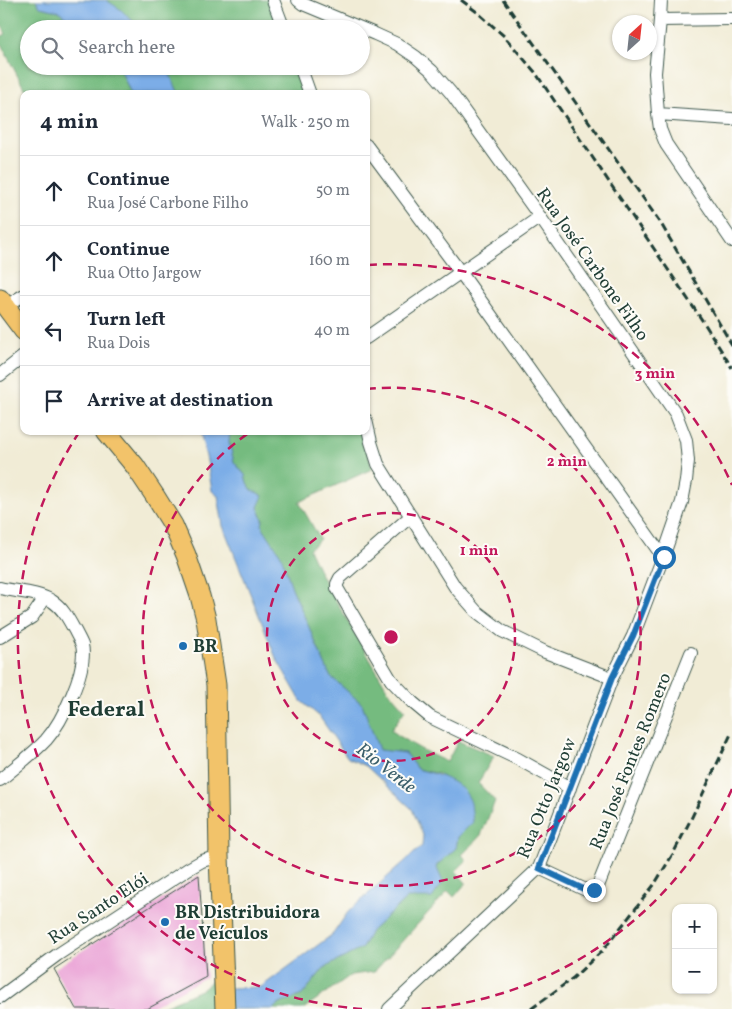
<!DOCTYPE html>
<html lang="en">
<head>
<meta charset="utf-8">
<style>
	:root { --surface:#fff; --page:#f6f6f7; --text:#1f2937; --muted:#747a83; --line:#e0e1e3 }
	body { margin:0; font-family:Vollkorn,serif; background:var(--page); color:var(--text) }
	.controls { position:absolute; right:15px; bottom:15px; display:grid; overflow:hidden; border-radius:10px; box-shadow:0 1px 4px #0004 }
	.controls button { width:45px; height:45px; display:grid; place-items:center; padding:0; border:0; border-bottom:1px solid var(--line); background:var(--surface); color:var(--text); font:25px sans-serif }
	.compass { position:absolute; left:612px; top:15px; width:45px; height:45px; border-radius:50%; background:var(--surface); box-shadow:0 1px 4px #0004; rotate:27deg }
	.stop { position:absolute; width:15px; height:15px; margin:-11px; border:4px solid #1f6fb2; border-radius:50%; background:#fff }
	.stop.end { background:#1f6fb2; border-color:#fff; box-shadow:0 1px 5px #0008 }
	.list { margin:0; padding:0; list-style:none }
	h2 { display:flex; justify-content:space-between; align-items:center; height:65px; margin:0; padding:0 20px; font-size:21px }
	h2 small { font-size:16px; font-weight:400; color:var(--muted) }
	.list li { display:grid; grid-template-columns:32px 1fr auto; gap:15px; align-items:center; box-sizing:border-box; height:70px; padding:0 20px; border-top:1px solid var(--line) }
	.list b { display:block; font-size:19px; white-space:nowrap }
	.list p { margin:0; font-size:16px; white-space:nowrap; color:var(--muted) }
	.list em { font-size:16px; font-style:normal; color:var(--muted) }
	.icon { flex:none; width:28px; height:28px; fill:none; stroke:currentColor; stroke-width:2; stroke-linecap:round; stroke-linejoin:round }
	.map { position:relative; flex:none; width:732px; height:1009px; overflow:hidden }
	.search { position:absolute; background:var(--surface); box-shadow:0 1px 4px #0004; left:20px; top:20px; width:350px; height:55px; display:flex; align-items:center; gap:12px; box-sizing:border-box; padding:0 18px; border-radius:28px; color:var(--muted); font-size:19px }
	.panel { position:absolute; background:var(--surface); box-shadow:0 1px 4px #0004; left:20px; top:90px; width:350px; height:345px; border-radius:10px }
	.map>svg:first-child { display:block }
</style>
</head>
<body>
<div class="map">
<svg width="732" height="1009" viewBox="0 0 732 1009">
	<rect width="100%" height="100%" fill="#fdfcf7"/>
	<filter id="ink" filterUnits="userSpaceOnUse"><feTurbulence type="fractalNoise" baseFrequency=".02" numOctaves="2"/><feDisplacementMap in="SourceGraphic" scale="10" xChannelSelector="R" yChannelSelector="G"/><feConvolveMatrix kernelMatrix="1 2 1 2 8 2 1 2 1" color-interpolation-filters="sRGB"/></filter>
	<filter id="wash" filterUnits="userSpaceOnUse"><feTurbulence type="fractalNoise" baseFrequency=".0096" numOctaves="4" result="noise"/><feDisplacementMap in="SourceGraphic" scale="20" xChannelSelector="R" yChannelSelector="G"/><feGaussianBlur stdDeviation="1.12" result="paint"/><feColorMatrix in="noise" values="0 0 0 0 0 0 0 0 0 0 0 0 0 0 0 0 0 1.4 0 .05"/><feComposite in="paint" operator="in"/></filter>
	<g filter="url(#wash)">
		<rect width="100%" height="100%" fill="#f1ecd6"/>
		<!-- forest -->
		<path fill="#75bb7f" stroke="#4a7c5a" d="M 0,0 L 36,0 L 40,7 L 59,11 L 79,29 L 29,29 L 29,66 L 119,66 L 131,94 L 27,94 L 0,42 L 0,37 L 6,34 L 0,22 Z
			M 106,0 L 268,0 L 281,29 L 138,29 L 136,24 Z
			M 166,66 L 296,66 L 306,94 L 179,94 Z
			M 230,431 L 363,431 L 372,469 L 299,502 L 320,539 L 309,549 L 322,577 L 389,692 L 405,710 L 391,730 C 408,743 427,753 447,762 L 458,741 L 494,756 L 478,783 L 495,801 L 481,835 L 462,855 L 467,860 L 456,871 L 466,883 L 454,897 L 448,891 L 374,972 L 351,975 L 303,1009 L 273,1009 L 277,1005 L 302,995 L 324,968 L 362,948 L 371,931 L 407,898 L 436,866 L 456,848 L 458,837 L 473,822 L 470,802 L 439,774 L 417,769 L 405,753 L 379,750 L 362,704 L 330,676 L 292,588 L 281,556 L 262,526 L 263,519 L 258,507 L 260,501 L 247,483 L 245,475 L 234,462 L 229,442 Z
			M 218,973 L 219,1003 L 215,1008 L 212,1009 L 157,1009 L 205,988 Z"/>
		<!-- water -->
		<path fill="#7cade7" stroke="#4e758e" d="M 36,0 L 106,0 L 120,9 L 136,24 L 138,29 L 79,29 L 59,11 L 40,7 Z
			M 119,66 L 166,66 L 179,94 L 131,94 Z
			M 200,431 L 230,431 L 229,442 L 234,462 L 245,475 L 247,483 L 252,490 L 263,496 L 258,507 L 263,519 L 262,526 L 281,555 L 292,588 L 330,676 L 362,704 L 379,750 L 405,753 L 417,769 C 436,774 464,781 471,803 C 472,809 472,816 473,822 L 458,837 L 456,848 L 436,866 L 443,882 L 432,898 L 407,898 L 371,931 L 362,948 L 324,968 L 302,995 L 277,1005 L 273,1009 L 212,1009 L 215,1008 L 231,988 L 261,987 L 333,934 L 348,912 L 422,846 L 423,835 L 412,809 L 366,766 L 348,758 L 319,716 L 301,701 L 276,658 L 223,526 L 218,496 L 212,491 L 207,461 Z"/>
		<g id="blocks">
			<!-- building -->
			<path fill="#eaa2d6" d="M 199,875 L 206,977 L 147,1009 L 76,1009 L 54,969 Z"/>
		</g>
	</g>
	<g filter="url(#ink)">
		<use href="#blocks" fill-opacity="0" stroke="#3e574c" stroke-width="1"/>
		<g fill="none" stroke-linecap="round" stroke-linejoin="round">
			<defs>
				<path id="street" d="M 273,0 L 284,29
					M 298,0 L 303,4 L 375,34 L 397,44 L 416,57 L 432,71 L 451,93 L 540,217 L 676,414 L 686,440 L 688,461 L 686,481 L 682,502 L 663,557 L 633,636 L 612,678 L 539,868 L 389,1009
					M 661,0 L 660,20 L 655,73 L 658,114 L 660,129 L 666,144 L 732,241
					M 660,20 L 732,19
					M 300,66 L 310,94
					M 658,114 L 732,119
					M 366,145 L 461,273 L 663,557
					M 6,306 L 24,295
					M 366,338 L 540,217
					M 0,375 L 24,356
					M 366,420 L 371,442 L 378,464 L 455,587 L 476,611 L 502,631 L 545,652 L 612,678
					M 411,516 L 340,578 L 337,584 L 337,588 L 391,680 L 412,702 L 430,717 L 518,759 L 570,788
					M 0,588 C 17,592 37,592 52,601 C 63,608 69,620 75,631 C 77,635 80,640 82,645 C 88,669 62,722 46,740 C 32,755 15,767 0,780
					M 0,637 L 32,617 L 45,598
					M 539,868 L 590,892 L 594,891 L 598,886 L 691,653
					M 0,997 L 57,955 L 188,869 L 202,861 L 219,856"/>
				<path id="primary" d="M 0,299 L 24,331
					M 106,431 L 135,466 L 155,496 L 173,525 L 186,555 L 200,596 L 206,619 L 216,685 L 219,856 L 225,1009"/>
			</defs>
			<!-- street casing -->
			<use href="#street" stroke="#3e574c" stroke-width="14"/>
			<!-- primary casing -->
			<use href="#primary" stroke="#3e574c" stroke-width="21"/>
			<!-- street -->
			<use href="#street" stroke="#fff" stroke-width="12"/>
			<!-- primary -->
			<use href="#primary" stroke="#f2c36a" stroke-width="19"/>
			<!-- rail -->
			<path stroke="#1f3d34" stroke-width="3" stroke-dasharray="8 4" stroke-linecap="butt" d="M 461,0 L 477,12 L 504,36 L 535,72 L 706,326 L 732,368
				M 503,0 L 660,222 L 732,345
				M 531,1009 L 573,978 L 604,949 L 654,885 L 673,854 L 691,819 L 732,732"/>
		</g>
	</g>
	<g fill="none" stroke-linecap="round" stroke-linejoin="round" filter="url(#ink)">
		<!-- route -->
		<path stroke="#1f6fb2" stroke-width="6" d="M 594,890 L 590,892 L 539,868 L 612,678 L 633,636 L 664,557"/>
	</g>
	<!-- distance rings -->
	<g fill="none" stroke="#c2185b" stroke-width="2.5" stroke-dasharray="9 6">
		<circle cx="391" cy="637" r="124"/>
		<path d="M367 389A249 249 0 1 1 250 432"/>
		<path d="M732 789A373 373 0 0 1 420 1009M362 1009A373 373 0 0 1 78 434M368 265A373 373 0 0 1 732 485"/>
	</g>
	<!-- markers -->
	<g fill="#1f6fb2" stroke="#fdfcf7" stroke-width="2">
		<circle cx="183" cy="646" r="5"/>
		<circle cx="165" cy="922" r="5"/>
	</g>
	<g text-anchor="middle" stroke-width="4" stroke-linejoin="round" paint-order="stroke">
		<!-- street labels -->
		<g font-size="18" fill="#1f3d34" stroke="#fdfcf7">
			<text transform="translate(593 264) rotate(55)" y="6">Rua José Carbone Filho</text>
			<text transform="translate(630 761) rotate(-68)" y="6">Rua José Fontes Romero</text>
			<text transform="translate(546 798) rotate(-68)" y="6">Rua Otto Jargow</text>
			<text transform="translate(98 908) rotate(-33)" y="6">Rua Santo Elói</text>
		</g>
		<!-- poi labels -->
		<g font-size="18" font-weight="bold" fill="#1f3d34" stroke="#fdfcf7" text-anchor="start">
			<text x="193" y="652">BR</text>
			<text x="175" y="918">BR Distribuidora<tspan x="175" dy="21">de Veículos</tspan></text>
		</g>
		<!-- water labels -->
		<g font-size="19" font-style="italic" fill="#3b5f6a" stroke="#fdfcf7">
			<text transform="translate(387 767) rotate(38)" y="7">Rio Verde</text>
		</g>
		<!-- district labels -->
		<g font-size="22" font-weight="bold" fill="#1f3d34" stroke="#fdfcf7">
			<text x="106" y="716">Federal</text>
		</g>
	</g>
	<circle cx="391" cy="637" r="8" fill="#c2185b" stroke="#fdfcf7" stroke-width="2.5"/>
	<g font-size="15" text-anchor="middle" font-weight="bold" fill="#c2185b" stroke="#fdfcf7" stroke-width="4" stroke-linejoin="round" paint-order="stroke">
		<text x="655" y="378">3 min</text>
		<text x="567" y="466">2 min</text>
		<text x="479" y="555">1 min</text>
	</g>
</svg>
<div class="controls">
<button>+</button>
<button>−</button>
</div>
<svg class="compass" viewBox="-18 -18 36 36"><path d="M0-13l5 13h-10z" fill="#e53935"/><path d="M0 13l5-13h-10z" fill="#747a83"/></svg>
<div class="stop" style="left:664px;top:557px"></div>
<div class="stop end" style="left:594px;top:890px"></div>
<div class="search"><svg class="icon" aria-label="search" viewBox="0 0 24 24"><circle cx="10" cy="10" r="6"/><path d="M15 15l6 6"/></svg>Search here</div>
<section class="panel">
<h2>4 min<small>Walk · 250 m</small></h2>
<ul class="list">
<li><svg class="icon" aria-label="ahead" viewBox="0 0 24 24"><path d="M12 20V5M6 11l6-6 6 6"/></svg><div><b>Continue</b><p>Rua José Carbone Filho</p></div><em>50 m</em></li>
<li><svg class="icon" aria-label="ahead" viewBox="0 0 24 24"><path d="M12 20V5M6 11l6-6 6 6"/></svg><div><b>Continue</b><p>Rua Otto Jargow</p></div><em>160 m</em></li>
<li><svg class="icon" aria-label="left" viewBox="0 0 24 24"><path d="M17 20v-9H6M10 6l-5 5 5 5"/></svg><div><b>Turn left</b><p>Rua Dois</p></div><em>40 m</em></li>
<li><svg class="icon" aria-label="arrive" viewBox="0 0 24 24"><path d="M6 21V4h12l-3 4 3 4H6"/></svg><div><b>Arrive at destination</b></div></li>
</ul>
</section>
</div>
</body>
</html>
